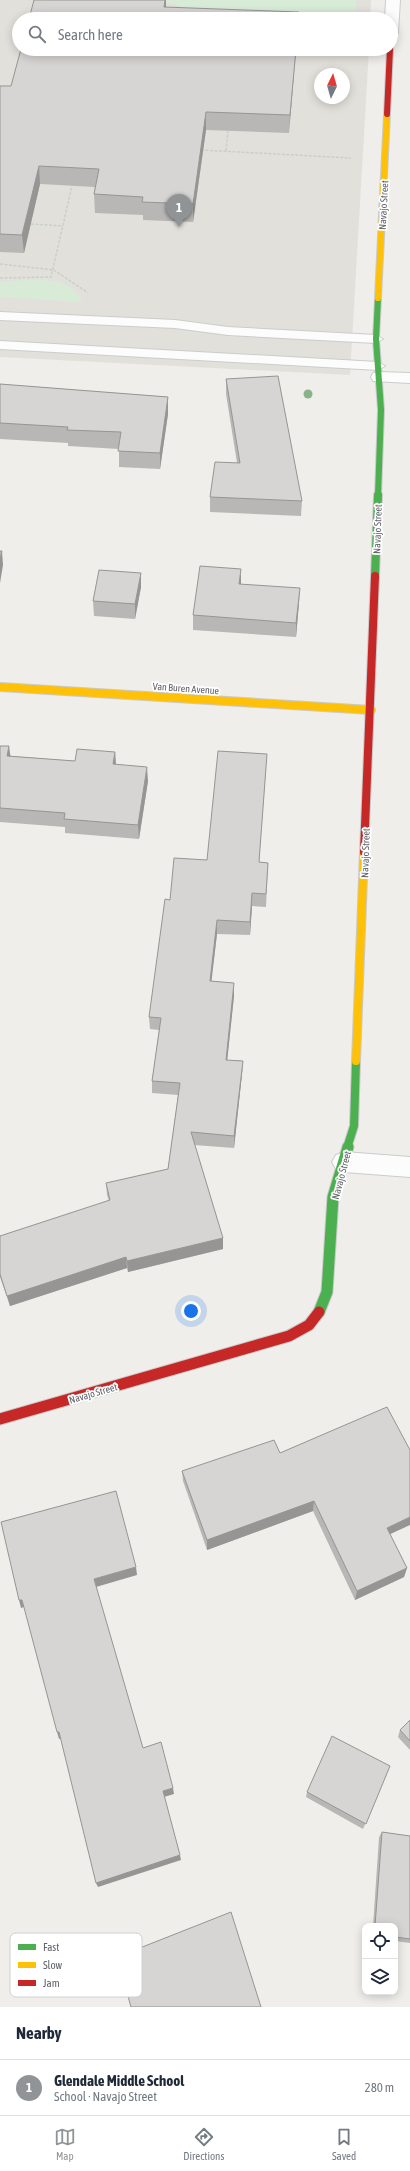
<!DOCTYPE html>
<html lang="en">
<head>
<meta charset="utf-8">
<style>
	:root { --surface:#fff; --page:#f2f2f3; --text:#1f2937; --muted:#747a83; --line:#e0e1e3; --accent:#919496 }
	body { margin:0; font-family:"Asap Condensed",sans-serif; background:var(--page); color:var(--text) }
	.controls { position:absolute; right:12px; bottom:12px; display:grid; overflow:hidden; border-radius:8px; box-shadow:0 2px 10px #0003 }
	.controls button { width:36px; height:36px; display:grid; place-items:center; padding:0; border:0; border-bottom:1px solid var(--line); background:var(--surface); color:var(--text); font:20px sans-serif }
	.compass { position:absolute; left:314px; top:68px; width:36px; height:36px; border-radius:50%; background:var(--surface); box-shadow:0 2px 10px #0003; rotate:5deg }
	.you { position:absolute; left:191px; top:1311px; width:14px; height:14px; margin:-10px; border:3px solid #fff; border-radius:50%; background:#1a73e8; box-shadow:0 0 0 6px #1a73e833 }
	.badge { display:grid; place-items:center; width:26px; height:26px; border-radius:50%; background:var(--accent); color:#fff; font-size:13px; font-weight:700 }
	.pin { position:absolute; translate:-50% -33px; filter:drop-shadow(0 1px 2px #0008) }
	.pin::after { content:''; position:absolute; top:21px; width:14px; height:12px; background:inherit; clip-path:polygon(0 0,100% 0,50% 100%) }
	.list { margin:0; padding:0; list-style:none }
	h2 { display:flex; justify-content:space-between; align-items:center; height:52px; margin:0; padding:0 16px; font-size:17px }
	h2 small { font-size:13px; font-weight:400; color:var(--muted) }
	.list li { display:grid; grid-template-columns:26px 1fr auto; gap:12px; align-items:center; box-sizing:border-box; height:56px; padding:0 16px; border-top:1px solid var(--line) }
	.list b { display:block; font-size:15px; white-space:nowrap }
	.list p { margin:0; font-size:13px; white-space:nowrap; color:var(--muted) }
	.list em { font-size:13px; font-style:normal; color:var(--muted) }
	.icon { flex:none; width:22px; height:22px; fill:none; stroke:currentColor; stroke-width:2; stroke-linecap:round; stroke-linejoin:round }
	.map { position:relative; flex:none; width:410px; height:2007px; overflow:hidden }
	.search { position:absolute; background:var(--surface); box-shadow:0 2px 10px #0003; left:12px; right:12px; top:12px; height:44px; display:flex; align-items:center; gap:10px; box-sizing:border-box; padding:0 14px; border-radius:22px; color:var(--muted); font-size:15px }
	.sheet { height:108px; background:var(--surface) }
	nav { display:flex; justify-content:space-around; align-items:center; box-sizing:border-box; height:56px; border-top:1px solid var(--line); background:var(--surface); font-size:11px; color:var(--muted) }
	nav a { display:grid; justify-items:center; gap:2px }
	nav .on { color:var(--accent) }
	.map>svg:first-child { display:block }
</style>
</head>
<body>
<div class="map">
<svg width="410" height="2007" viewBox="0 0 410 2007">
	<rect width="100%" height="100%" fill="#efeeea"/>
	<!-- education -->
	<path fill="#e2e0da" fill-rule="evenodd" d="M 0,0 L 371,0 L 370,19 L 19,19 L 19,49 L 369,49 L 350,375 L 0,357 ZM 320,74 L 344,74 L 344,98 L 320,98 Z"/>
	<!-- green -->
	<path fill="#d8ebd6" d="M 161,0 L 356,0 L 355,15 L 337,19 L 256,19 L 193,16 L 174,3 L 163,5 Z
		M 26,280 C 46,280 73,279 82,302 L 0,297 L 0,282 Z"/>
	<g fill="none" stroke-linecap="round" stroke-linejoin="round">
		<defs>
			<path id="lane" d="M 0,312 L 175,320 L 228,327 L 376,335 L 383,339 L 376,343 L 228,335 L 175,328 L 0,320 Z
				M 0,341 L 378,362 L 385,366 L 378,370 L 0,349 Z"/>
			<path id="street" d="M 386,0 L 400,0 L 398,33 L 391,37 L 391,19 L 385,19 Z
				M 379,372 L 410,373 L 410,383 L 373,381 L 371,377 L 373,373 Z
				M 344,1152 L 410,1157 L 410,1177 L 344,1172 L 336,1169 L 332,1162 L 336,1155 Z"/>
			<path id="fast-far2" d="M 378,496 L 381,410 L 376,339 L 378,298"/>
			<path id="fast-far1" d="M 375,576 L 378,495
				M 347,1148 L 354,1126 L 356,1061"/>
			<path id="fast" d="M 319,1312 L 327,1292 L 333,1197 L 348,1147"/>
			<path id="slow-far1" d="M 378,298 L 387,114"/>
			<path id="slow" d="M 0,687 L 371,710
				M 356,1061 L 364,852"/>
			<path id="jam-far2" d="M 387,114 L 390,49"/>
			<path id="jam-far1" d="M 364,852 L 375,576"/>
			<path id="jam" d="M 0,1419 L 289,1336 L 309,1325 L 319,1312"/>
		</defs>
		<!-- lane casing -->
		<use href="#lane" stroke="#cbcccc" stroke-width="2"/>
		<!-- street casing -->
		<use href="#street" stroke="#cbcccc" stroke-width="2"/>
		<!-- fast-far2 casing -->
		<use href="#fast-far2" stroke="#cacacb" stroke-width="8"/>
		<!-- fast-far1 casing -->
		<use href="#fast-far1" stroke="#cacacb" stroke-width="10"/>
		<!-- fast casing -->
		<use href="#fast" stroke="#cacacb" stroke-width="13"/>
		<!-- slow-far1 casing -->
		<use href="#slow-far1" stroke="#cacacb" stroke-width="8"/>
		<!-- slow casing -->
		<use href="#slow" stroke="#cacacb" stroke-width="10"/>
		<!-- jam-far2 casing -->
		<use href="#jam-far2" stroke="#cacacb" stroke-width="8"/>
		<!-- jam-far1 casing -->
		<use href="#jam-far1" stroke="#cacacb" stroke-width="10"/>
		<!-- jam casing -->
		<use href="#jam" stroke="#cacacb" stroke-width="13"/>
		<!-- path -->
		<path stroke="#cacfcc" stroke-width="1.5" stroke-dasharray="3 1.5" stroke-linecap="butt" d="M 356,19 L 360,17
			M 352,49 L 358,53
			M 201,150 L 351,158
			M 226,151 L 228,131
			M 31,224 L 63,226
			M 0,264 L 54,270 L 88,293
			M 0,278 L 51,277 L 72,186"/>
		<!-- lane -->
		<use href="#lane" fill="#fdfcfc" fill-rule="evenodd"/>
		<!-- street -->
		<use href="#street" fill="#fdfcfc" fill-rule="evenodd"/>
		<!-- fast-far2 -->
		<use href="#fast-far2" stroke="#4caf50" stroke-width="6"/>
		<!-- fast-far1 -->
		<use href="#fast-far1" stroke="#4caf50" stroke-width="8"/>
		<!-- fast -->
		<use href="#fast" stroke="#4caf50" stroke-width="11"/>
		<!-- slow-far1 -->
		<use href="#slow-far1" stroke="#ffc107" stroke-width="6"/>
		<!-- slow -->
		<use href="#slow" stroke="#ffc107" stroke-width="8"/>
		<!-- jam-far2 -->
		<use href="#jam-far2" stroke="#c62828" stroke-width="6"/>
		<!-- jam-far1 -->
		<use href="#jam-far1" stroke="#c62828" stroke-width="8"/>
		<!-- jam -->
		<use href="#jam" stroke="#c62828" stroke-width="11"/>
	</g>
	<!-- trees -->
	<circle fill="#88b388" cx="308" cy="394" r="4.5"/>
	<!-- wall -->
	<path fill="#b8b7b5" d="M 296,49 L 289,133 L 206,130 L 193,222 L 143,220 L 143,215 L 95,213 L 94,194 L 95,187 L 40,184 L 24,253 L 0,252 L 0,86 L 11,86 Z
		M 226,379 L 302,501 L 301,516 L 210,512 L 210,497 L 237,463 L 226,394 Z
		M 0,384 L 168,397 L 168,414 L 160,469 L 119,467 L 119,449 L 68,446 L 68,443 L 0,439 Z
		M 141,573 L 141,587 L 135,619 L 94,616 L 93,601 Z
		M 241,584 L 299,603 L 296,637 L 193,630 L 193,615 Z
		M 0,746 L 11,756 L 75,761 L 115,752 L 116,764 L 148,781 L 139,839 L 65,833 L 65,827 L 0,822 Z
		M 266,768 L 259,862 L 268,863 L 266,907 L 252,906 L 250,935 L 217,934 L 211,981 L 234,983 L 234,996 L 227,1060 L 243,1061 L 242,1074 L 234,1148 L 194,1145 L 223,1238 L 223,1249 L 128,1272 L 127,1268 L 10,1306 L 0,1277 L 0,1236 L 109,1201 L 107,1195 L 106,1183 L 168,1169 L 178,1095 L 152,1093 L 152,1081 L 159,1030 L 150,1029 L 149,1017 L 170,900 L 207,860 Z
		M 280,1453 L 390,1534 L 407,1568 L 404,1577 L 355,1600 L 313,1511 L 207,1550 L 183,1481 L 182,1471 Z
		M 410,1720 L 410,1750 L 398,1737 L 400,1730 Z
		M 390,1766 L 363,1829 L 306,1797 L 307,1792 Z
		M 382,1832 L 410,1836 L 410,1943 L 395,1941 L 395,1926 L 373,1926 L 379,1837 Z"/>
	<!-- shaded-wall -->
	<path fill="#969594" d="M 165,0 L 166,0 L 166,12 L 164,7 Z
		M 296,49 L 289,133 L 290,115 Z
		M 206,112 L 206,130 L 193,222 L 193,204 Z
		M 39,166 L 40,184 L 24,253 L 22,235 Z
		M 168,397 L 168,414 L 160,469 L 160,453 Z
		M 2,551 L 3,565 L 0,583 L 0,559 Z
		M 241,569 L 241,584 L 239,584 Z
		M 141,573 L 141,587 L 135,619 L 135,604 Z
		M 300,588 L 299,603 L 296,637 L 296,623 Z
		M 9,746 L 11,760 L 7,756 Z
		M 115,752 L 116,766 L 113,764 Z
		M 147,767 L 148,781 L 139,839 L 138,825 Z
		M 252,893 L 252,906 L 250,935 L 250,922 Z
		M 217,920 L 217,934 L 210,994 L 210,981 Z
		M 234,983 L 234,996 L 226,1072 L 226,1060 Z
		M 243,1061 L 242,1074 L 234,1148 L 234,1136 Z
		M 223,1238 L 223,1249 L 128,1272 L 127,1261 Z
		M 126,1257 L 127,1268 L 10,1306 L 7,1296 Z
		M 314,1501 L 313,1511 L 207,1550 L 207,1540 Z
		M 410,1517 L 410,1525 L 384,1537 L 387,1528 Z
		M 136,1567 L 137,1575 L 96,1587 L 94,1579 Z
		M 407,1568 L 404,1577 L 355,1600 L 357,1591 Z
		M 19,1600 L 22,1600 L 24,1607 L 21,1608 Z
		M 57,1732 L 59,1732 L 61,1738 L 59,1739 Z
		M 173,1788 L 174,1794 L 164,1797 L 163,1791 Z
		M 180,1855 L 181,1860 L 98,1887 L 96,1883 Z"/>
	<!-- building -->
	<path fill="#d6d5d3" stroke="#969594" d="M 34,0 L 165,0 L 164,7 L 299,12 L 298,19 L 29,19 Z
		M 21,49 L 296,49 L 290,115 L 206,112 L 193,204 L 142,202 L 143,197 L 94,194 L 99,169 L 39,166 L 22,235 L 0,234 L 0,86 L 11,86 Z
		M 278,376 L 302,501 L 210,497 L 215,462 L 240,463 L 226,379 Z
		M 0,384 L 168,397 L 160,453 L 118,451 L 121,432 L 67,430 L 68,427 L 0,423 Z
		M 0,551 L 2,551 L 0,559 Z
		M 200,566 L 241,569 L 239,584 L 300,588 L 296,623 L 193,615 Z
		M 99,570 L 141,573 L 135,604 L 93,601 Z
		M 0,746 L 9,746 L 7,756 L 75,761 L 77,749 L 115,752 L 113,764 L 147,767 L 138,825 L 64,819 L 65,813 L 0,808 Z
		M 218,751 L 267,754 L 259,862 L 268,863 L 266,894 L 252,893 L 250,922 L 217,920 L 210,981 L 234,983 L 226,1060 L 243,1061 L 234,1136 L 191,1132 L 223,1238 L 127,1261 L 126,1257 L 7,1296 L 0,1274 L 0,1236 L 110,1200 L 106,1183 L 168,1169 L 180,1083 L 152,1081 L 161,1018 L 149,1017 L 165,899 L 170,900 L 174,858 L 207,860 Z
		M 387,1407 L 410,1450 L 410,1517 L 387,1528 L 407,1568 L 357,1591 L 314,1501 L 207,1540 L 182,1471 L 274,1440 L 280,1453 Z
		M 116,1491 L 136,1567 L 94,1579 L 143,1748 L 161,1742 L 173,1788 L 163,1791 L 180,1855 L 96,1883 L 59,1732 L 57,1732 L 22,1600 L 19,1600 L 1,1522 Z
		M 410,1720 L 410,1741 L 400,1730 Z
		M 332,1736 L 390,1766 L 366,1824 L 307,1792 Z
		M 382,1832 L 410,1836 L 410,1939 L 395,1937 L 395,1926 L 375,1926 Z
		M 231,1912 L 261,2007 L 131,2007 L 117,1957 Z"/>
	<g text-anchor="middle" stroke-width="3.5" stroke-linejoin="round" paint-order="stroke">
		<!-- street labels -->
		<g font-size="10" fill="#5f6368" stroke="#fff">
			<text transform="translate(383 205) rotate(-87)" y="4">Navajo Street</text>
			<text transform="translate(377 529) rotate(-88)" y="4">Navajo Street</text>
			<text transform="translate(186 688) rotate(4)" y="4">Van Buren Avenue</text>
			<text transform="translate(365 853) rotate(-88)" y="4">Navajo Street</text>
			<text transform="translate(341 1175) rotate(-75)" y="4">Navajo Street</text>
			<text transform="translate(93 1393) rotate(-16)" y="4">Navajo Street</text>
		</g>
	</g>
	<!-- legend -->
	<rect x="10" y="1933" width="132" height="64" rx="6" fill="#fff" stroke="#cfd0d2" stroke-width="1"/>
	<rect x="18" y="1944" width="18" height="6" fill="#4caf50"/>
	<rect x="18" y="1962" width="18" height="6" fill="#ffc107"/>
	<rect x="18" y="1980" width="18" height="6" fill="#c62828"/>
	<g font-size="11" fill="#5f6368">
		<text x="43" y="1951">Fast</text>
		<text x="43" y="1969">Slow</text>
		<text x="43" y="1987">Jam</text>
	</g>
</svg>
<div class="controls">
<button><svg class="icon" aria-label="locate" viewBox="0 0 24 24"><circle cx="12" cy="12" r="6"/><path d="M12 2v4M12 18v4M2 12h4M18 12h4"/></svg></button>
<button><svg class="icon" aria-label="layers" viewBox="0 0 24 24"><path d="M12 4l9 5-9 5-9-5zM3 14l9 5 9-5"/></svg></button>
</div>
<svg class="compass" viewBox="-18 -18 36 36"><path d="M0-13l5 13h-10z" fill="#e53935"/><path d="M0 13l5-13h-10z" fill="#747a83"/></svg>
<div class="you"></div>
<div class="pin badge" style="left:179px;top:227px">1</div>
<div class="search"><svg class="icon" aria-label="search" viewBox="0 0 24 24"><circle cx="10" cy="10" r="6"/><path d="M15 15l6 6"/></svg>Search here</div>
</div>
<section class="sheet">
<h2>Nearby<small></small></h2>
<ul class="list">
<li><span class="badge">1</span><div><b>Glendale Middle School</b><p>School · Navajo Street</p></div><em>280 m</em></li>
</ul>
</section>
<nav>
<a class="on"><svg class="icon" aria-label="map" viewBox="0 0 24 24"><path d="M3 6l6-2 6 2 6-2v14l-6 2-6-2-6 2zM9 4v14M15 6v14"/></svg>Map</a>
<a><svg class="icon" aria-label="directions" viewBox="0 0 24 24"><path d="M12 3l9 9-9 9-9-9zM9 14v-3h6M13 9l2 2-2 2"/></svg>Directions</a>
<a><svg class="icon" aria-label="saved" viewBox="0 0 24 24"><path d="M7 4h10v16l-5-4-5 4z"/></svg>Saved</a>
</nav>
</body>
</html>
